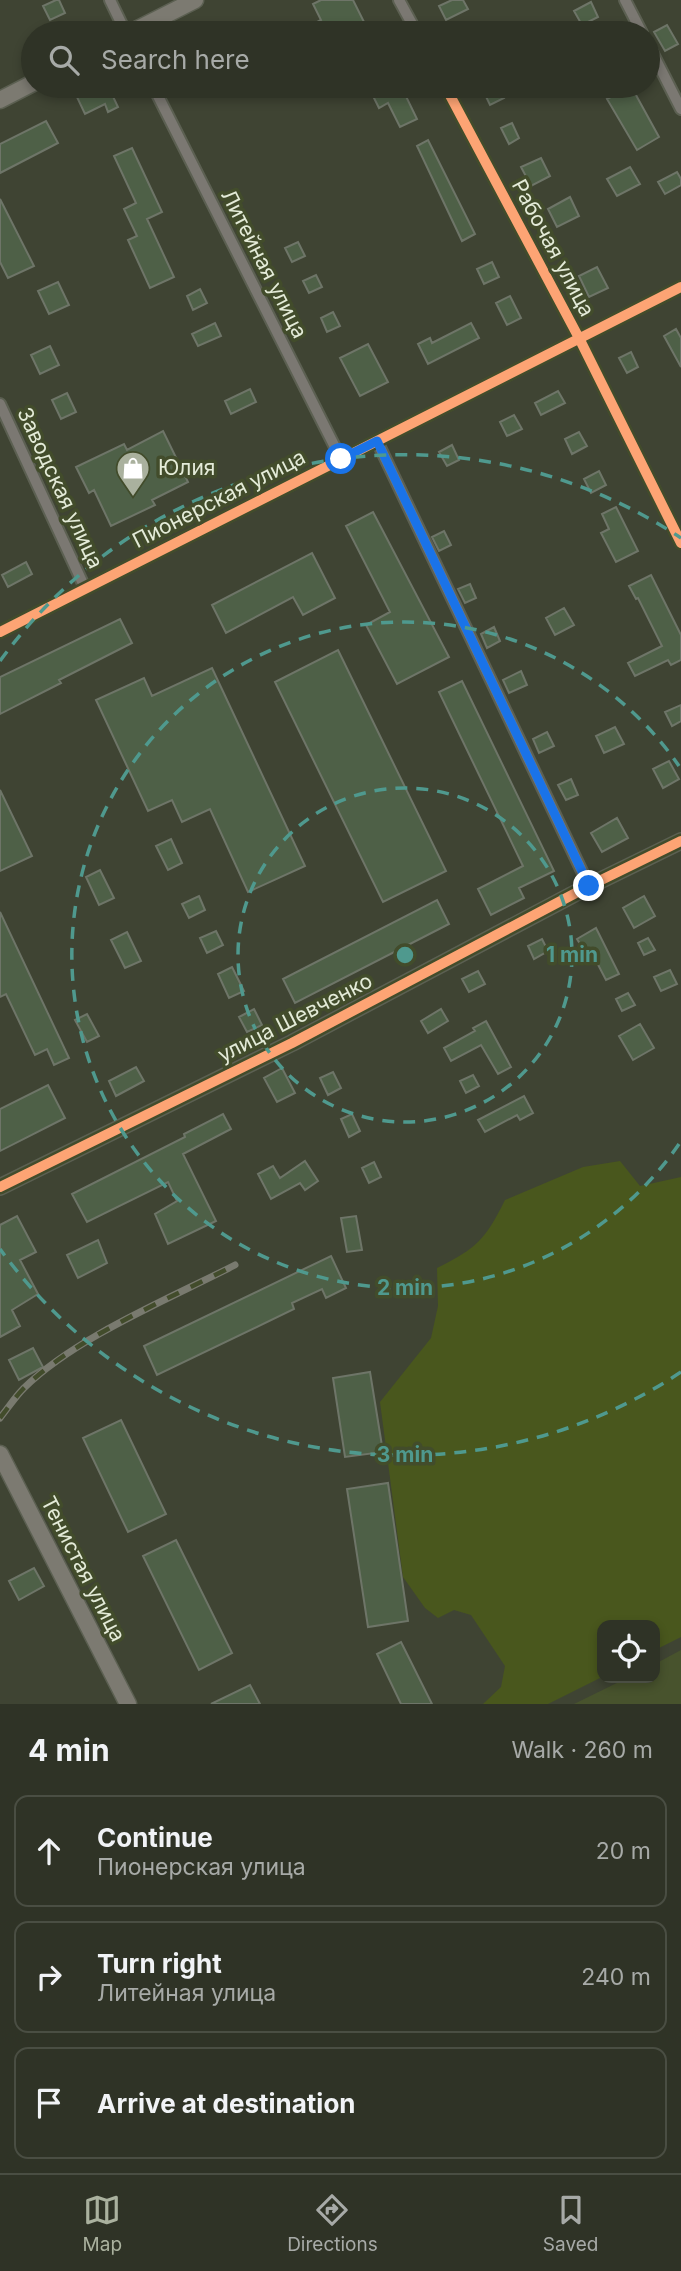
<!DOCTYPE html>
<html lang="en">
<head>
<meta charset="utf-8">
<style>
	:root { --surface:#2f3326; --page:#373b2e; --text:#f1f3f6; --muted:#a7aaa7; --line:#4a4e43; --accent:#aab19e }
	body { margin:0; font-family:Inter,sans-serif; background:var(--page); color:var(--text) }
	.controls { position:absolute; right:21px; bottom:21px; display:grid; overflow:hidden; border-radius:14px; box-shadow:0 4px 10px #0003 }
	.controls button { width:63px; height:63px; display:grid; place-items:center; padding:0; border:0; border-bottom:2px solid var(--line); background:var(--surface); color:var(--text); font:35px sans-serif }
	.stop { position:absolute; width:21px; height:21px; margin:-16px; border:5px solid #1a73e8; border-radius:50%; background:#fff }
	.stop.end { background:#1a73e8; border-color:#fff; box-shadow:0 2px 7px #0008 }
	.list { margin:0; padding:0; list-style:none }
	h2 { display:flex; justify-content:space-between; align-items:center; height:91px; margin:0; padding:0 28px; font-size:30px }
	h2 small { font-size:23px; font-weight:400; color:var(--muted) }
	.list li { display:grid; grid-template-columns:46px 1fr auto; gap:21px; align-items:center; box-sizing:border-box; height:112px; margin:0 14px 14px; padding:0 14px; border:2px solid var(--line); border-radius:14px }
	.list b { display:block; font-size:26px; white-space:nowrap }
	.list p { margin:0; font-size:23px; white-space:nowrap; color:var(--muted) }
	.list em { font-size:23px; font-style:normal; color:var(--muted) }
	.icon { flex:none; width:38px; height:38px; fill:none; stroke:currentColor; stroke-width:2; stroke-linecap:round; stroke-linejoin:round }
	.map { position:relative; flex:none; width:681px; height:1704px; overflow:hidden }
	.search { position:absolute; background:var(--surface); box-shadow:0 4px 10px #0003; left:21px; right:21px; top:21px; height:77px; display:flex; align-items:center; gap:18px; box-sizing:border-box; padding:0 24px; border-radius:38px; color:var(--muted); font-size:26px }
	.sheet { height:469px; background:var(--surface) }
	nav { display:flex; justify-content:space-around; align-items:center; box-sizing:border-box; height:98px; border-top:2px solid var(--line); background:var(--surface); font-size:19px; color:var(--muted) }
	nav a { display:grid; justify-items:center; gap:4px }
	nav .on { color:var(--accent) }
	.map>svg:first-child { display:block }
</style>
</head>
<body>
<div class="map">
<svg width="681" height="1704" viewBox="0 0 681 1704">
	<rect width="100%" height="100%" fill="#3f4433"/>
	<!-- built -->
	<path fill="#48532d" d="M 681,1650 L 681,1704 L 574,1704 L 627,1678 L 655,1678 L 655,1664 Z"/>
	<!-- green -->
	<path fill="#49571d" d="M 620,1161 L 640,1186 L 681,1177 L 681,1637 L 655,1650 L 655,1625 L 602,1625 L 602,1677 L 548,1704 L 483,1704 L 501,1687 L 505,1666 L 471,1615 L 454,1610 L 438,1618 L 425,1608 L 403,1577 L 380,1402 L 431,1338 L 438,1306 L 437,1268 C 477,1248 485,1240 505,1200 L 583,1167 Z"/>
	<!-- building -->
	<path fill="#4e6047" stroke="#6e7568" stroke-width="2" d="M 56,0 L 59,0 L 65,13 L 50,20 L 43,6 Z
		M 321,0 L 353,0 L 368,30 L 361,33 L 349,33 L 345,26 L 330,33 L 296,33 L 321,20 L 313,4 Z
		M 452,0 L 463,0 L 468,9 L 446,20 L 439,6 Z
		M 591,2 L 598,17 L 582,25 L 574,11 Z
		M 667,25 L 678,44 L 665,51 L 654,32 Z
		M 95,86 L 108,86 L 118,107 L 108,112 L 105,104 L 85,114 L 76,95 Z
		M 389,86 L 401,86 L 417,119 L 400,127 L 388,103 L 379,108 L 372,94 Z
		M 481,86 L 499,86 L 504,98 L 490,105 Z
		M 631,86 L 659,137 L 637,150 L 607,99 Z
		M 46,121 L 58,143 L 0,173 L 0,144 Z
		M 512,123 L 519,138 L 509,144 L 501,128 Z
		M 428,140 L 475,234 L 462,241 L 417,146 Z
		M 132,148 L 162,212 L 147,219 L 174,277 L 150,288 L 128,240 L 137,236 L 124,209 L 136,203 L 114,156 Z
		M 541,158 L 550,176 L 531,186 L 521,167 Z
		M 630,167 L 640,184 L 617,196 L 607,179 Z
		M 677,172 L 681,179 L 681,185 L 665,194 L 658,182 Z
		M 570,197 L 579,216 L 557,227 L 548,209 Z
		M 0,199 L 34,266 L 8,278 L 0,262 Z
		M 298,242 L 305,256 L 292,262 L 285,248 Z
		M 492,262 L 499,277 L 484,284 L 477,269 Z
		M 597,267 L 608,288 L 589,297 L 579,276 Z
		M 316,275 L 322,287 L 309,293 L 303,281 Z
		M 58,282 L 69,305 L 49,314 L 38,291 Z
		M 200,289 L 207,303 L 193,310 L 187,296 Z
		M 510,296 L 521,318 L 507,325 L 496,303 Z
		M 333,312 L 340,326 L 327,332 L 321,318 Z
		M 215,323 L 221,336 L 198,346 L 192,334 Z
		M 471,323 L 479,338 L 428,364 L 418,344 L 430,338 L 432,343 Z
		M 676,329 L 681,338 L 681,367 L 664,336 Z
		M 368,344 L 388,382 L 360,396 L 340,358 Z
		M 50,346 L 59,365 L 40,374 L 31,355 Z
		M 631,352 L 638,367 L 627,373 L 619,358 Z
		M 250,389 L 256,402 L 231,414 L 225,401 Z
		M 558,391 L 565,403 L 541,415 L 535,403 Z
		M 67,393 L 76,412 L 61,419 L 52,400 Z
		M 514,415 L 522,429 L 507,436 L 500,422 Z
		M 163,431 L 188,482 L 152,500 L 155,505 L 111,526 L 94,490 L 89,493 L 76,467 L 124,444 L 127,450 Z
		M 579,432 L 587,446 L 572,454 L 565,439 Z
		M 452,445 L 459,460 L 447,466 L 439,452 Z
		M 599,471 L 606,485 L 591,493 L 584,479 Z
		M 616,507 L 638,551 L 616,562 L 601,533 L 609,529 L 602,514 Z
		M 373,512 L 449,657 L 397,684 L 366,625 L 390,612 L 346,526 Z
		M 444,531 L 451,545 L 439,551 L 432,537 Z
		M 312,553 L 335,598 L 303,615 L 293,597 L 226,633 L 212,605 Z
		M 26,562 L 32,574 L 8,587 L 2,575 Z
		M 651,575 L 681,635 L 681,660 L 671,665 L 668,660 L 635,676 L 628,663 L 662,646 L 638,598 L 636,599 L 629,586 Z
		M 470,584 L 476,598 L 465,603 L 458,589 Z
		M 564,608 L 574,625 L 555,635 L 546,618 Z
		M 120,619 L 132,643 L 59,680 L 61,683 L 0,714 L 0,677 Z
		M 494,627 L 500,641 L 487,648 L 481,634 Z
		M 338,650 L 446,871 L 383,902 L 275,682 Z
		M 212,668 L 305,866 L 248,892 L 210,809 L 182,822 L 172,800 L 148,811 L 96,700 L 144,678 L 152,696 Z
		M 521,671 L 527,685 L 509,693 L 503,680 Z
		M 462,681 L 554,871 L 519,888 L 524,898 L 491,915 L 478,889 L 523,866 L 439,692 Z
		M 681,705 L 681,721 L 672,726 L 665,712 Z
		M 615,727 L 624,744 L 604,753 L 596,736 Z
		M 547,732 L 554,746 L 539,753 L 533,739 Z
		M 669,761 L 679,779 L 663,788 L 653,769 Z
		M 571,779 L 578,795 L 566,800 L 558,785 Z
		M 0,790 L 32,856 L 0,871 Z
		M 617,818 L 628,838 L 602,852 L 591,833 Z
		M 171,839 L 182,863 L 168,870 L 156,846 Z
		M 100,870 L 114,898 L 99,905 L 86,877 Z
		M 199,896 L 205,910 L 189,918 L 182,904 Z
		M 644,896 L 655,916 L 634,928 L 623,908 Z
		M 437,900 L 449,924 L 295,1003 L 283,979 Z
		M 0,912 L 69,1058 L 54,1065 L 47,1049 L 35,1055 L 6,994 L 0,997 Z
		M 596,928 L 619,974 L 606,980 L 593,955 L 589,958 L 577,939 Z
		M 216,931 L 223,945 L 207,953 L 200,938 Z
		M 127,932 L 141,961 L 125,968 L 111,940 Z
		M 648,938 L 655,950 L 644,955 L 638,943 Z
		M 542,939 L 548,951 L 534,959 L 528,946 Z
		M 232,967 L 244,991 L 229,998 L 218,974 Z
		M 670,970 L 677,984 L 661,991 L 654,977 Z
		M 478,971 L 485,984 L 469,992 L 462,979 Z
		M 628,993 L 635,1005 L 622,1011 L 616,999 Z
		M 254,1009 L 262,1025 L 247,1032 L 239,1017 Z
		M 441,1009 L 448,1021 L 428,1033 L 421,1021 Z
		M 87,1014 L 99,1036 L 87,1042 L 75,1020 Z
		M 486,1021 L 511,1067 L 498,1074 L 481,1045 L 451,1061 L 444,1048 L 475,1031 L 473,1028 Z
		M 640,1024 L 654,1048 L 633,1060 L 619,1036 Z
		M 136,1067 L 144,1081 L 116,1096 L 109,1081 Z
		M 282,1068 L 295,1093 L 277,1102 L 264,1078 Z
		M 333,1072 L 341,1088 L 328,1095 L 320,1078 Z
		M 473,1075 L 479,1086 L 466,1093 L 460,1081 Z
		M 48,1085 L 65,1118 L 0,1151 L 0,1109 Z
		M 524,1096 L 533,1113 L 520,1120 L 517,1115 L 485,1132 L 478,1120 Z
		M 223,1114 L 231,1129 L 183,1154 L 216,1221 L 168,1244 L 155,1214 L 177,1201 L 168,1182 L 87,1222 L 72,1194 L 185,1137 L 184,1134 Z
		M 352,1114 L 360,1131 L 349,1137 L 341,1119 Z
		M 305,1161 L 318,1181 L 305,1190 L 300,1183 L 271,1199 L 258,1174 L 273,1166 L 280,1178 Z
		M 374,1162 L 381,1177 L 369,1183 L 362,1168 Z
		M 17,1216 L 36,1252 L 20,1260 L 38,1294 L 12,1310 L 20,1326 L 0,1337 L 0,1225 Z
		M 356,1216 L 362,1250 L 347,1252 L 341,1218 Z
		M 98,1240 L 107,1263 L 78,1278 L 67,1255 Z
		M 331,1256 L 346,1288 L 326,1298 L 322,1289 L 292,1303 L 294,1309 L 157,1375 L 144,1346 Z
		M 33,1348 L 43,1367 L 19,1380 L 9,1360 Z
		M 370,1372 L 383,1452 L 345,1457 L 333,1378 Z
		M 121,1420 L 166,1514 L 128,1532 L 83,1438 Z
		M 388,1483 L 408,1621 L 368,1627 L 347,1489 Z
		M 176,1540 L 232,1653 L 199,1670 L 143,1556 Z
		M 34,1568 L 44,1586 L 19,1600 L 9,1581 Z
		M 401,1642 L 432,1704 L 401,1704 L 377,1654 Z
		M 250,1685 L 260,1704 L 211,1704 Z"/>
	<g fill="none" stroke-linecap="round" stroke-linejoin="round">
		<defs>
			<path id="minor" d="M 110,0 L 126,33
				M 399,0 L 417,33
				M 625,0 L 642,33
				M 648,44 L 681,109
				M 153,86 L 341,459
				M 445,86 L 579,338 L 681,543
				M 0,404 L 85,588
				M 377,441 L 589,886
				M 0,632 L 681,287"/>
			<path id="tertiary" d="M 0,1187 L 292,1043 L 589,886 L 681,841"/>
			<path id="secondary" d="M 130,33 L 195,0
				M 0,100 L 33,83
				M 0,1454 L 128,1704"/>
		</defs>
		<!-- minor casing -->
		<use href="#minor" stroke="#5c6052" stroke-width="14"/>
		<!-- tertiary casing -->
		<use href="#tertiary" stroke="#5c6052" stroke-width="18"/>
		<!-- secondary casing -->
		<use href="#secondary" stroke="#5c6052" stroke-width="19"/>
		<!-- minor -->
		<use href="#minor" stroke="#7b7872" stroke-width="10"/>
		<!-- tertiary -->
		<use href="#tertiary" stroke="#7b7872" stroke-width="14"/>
		<!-- secondary -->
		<use href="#secondary" stroke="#7c7a71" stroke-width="16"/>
		<defs>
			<path id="rail" d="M 0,1418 C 8,1408 15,1397 24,1388 C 76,1337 169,1299 235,1265"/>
		</defs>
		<!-- rail casing -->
		<use href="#rail" stroke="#797a6f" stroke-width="7"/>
		<!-- rail -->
		<use href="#rail" stroke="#424c2b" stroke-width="4.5" stroke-dasharray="13" stroke-linecap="butt"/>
		<defs>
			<path id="cycleway" d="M 445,86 L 579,338 L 681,543
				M 0,632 L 681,287
				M 0,1187 L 292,1043 L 589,886 L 681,841"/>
		</defs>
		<!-- cycleway casing -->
		<use href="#cycleway" stroke="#424c2b" stroke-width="15"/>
		<!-- cycleway -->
		<use href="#cycleway" stroke="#fda474" stroke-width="10"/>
	</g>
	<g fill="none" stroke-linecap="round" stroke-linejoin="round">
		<!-- route -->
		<path stroke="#1a73e8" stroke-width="9" d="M 341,459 L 377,441 L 589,886"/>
	</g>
	<!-- distance rings -->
	<g fill="none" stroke="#4f998e" stroke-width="3.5" stroke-dasharray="12 9">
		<circle cx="405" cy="955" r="167"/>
		<path d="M679 1144A333 333 0 1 1 679 766"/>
		<path d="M681 1372A500 500 0 0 1 0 1249M0 661A500 500 0 0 1 681 538"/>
	</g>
	<!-- icons -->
	<defs>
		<symbol id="shop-pin" viewBox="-11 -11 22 30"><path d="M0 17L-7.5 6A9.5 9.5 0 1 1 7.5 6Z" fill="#aab19e" stroke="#424c2b"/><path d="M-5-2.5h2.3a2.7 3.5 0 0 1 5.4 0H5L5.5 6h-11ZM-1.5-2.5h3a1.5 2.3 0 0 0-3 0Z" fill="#fff"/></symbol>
	</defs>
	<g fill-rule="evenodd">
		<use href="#shop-pin" x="114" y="449" width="38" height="52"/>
	</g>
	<g text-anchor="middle" stroke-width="7" stroke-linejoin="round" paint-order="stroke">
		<!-- street labels -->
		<g font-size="21" fill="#e4ebd8" stroke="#424c2b">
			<text transform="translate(553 248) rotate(62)" y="7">Рабочая улица</text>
			<text transform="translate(264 264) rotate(63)" y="7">Литейная улица</text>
			<text transform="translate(60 488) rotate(65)" y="7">Заводская улица</text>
			<text transform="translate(219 499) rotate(-27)" y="7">Пионерская улица</text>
			<text transform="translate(295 1018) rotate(-27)" y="7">улица Шевченко</text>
			<text transform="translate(83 1569) rotate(63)" y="7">Тенистая улица</text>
		</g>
		<!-- poi labels -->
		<g font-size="21" fill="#e4ebd8" stroke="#424c2b" text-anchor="start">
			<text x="158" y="475">Юлия</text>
		</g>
	</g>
	<circle cx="405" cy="955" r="10" fill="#4f998e" stroke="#424c2b" stroke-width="3.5"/>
	<g font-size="21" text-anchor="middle" font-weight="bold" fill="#4f998e" stroke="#424c2b" stroke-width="7" stroke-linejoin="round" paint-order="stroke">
		<text x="572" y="962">1 min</text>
		<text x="405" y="1295">2 min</text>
		<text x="405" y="1462">3 min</text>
	</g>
</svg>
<div class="controls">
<button><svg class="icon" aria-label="locate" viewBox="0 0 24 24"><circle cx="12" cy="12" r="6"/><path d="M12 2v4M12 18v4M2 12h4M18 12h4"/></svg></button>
</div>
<div class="stop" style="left:341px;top:459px"></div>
<div class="stop end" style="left:589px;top:886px"></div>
<div class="search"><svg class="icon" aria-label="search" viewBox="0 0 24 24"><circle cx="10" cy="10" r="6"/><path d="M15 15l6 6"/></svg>Search here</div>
</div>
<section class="sheet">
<h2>4 min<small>Walk · 260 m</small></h2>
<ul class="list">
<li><svg class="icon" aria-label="ahead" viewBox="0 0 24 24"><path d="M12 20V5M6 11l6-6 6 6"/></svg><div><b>Continue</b><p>Пионерская улица</p></div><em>20 m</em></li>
<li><svg class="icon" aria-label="right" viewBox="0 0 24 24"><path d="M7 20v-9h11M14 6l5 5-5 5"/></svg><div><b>Turn right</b><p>Литейная улица</p></div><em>240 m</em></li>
<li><svg class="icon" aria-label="arrive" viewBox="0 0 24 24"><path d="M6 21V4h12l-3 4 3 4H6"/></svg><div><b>Arrive at destination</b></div></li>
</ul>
</section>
<nav>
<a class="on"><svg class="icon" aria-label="map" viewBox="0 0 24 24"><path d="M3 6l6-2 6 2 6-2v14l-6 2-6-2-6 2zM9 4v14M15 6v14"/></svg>Map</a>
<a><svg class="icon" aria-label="directions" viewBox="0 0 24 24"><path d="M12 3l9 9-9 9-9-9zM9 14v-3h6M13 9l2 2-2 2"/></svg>Directions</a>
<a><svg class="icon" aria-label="saved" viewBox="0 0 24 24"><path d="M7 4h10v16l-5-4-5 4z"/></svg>Saved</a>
</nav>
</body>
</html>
